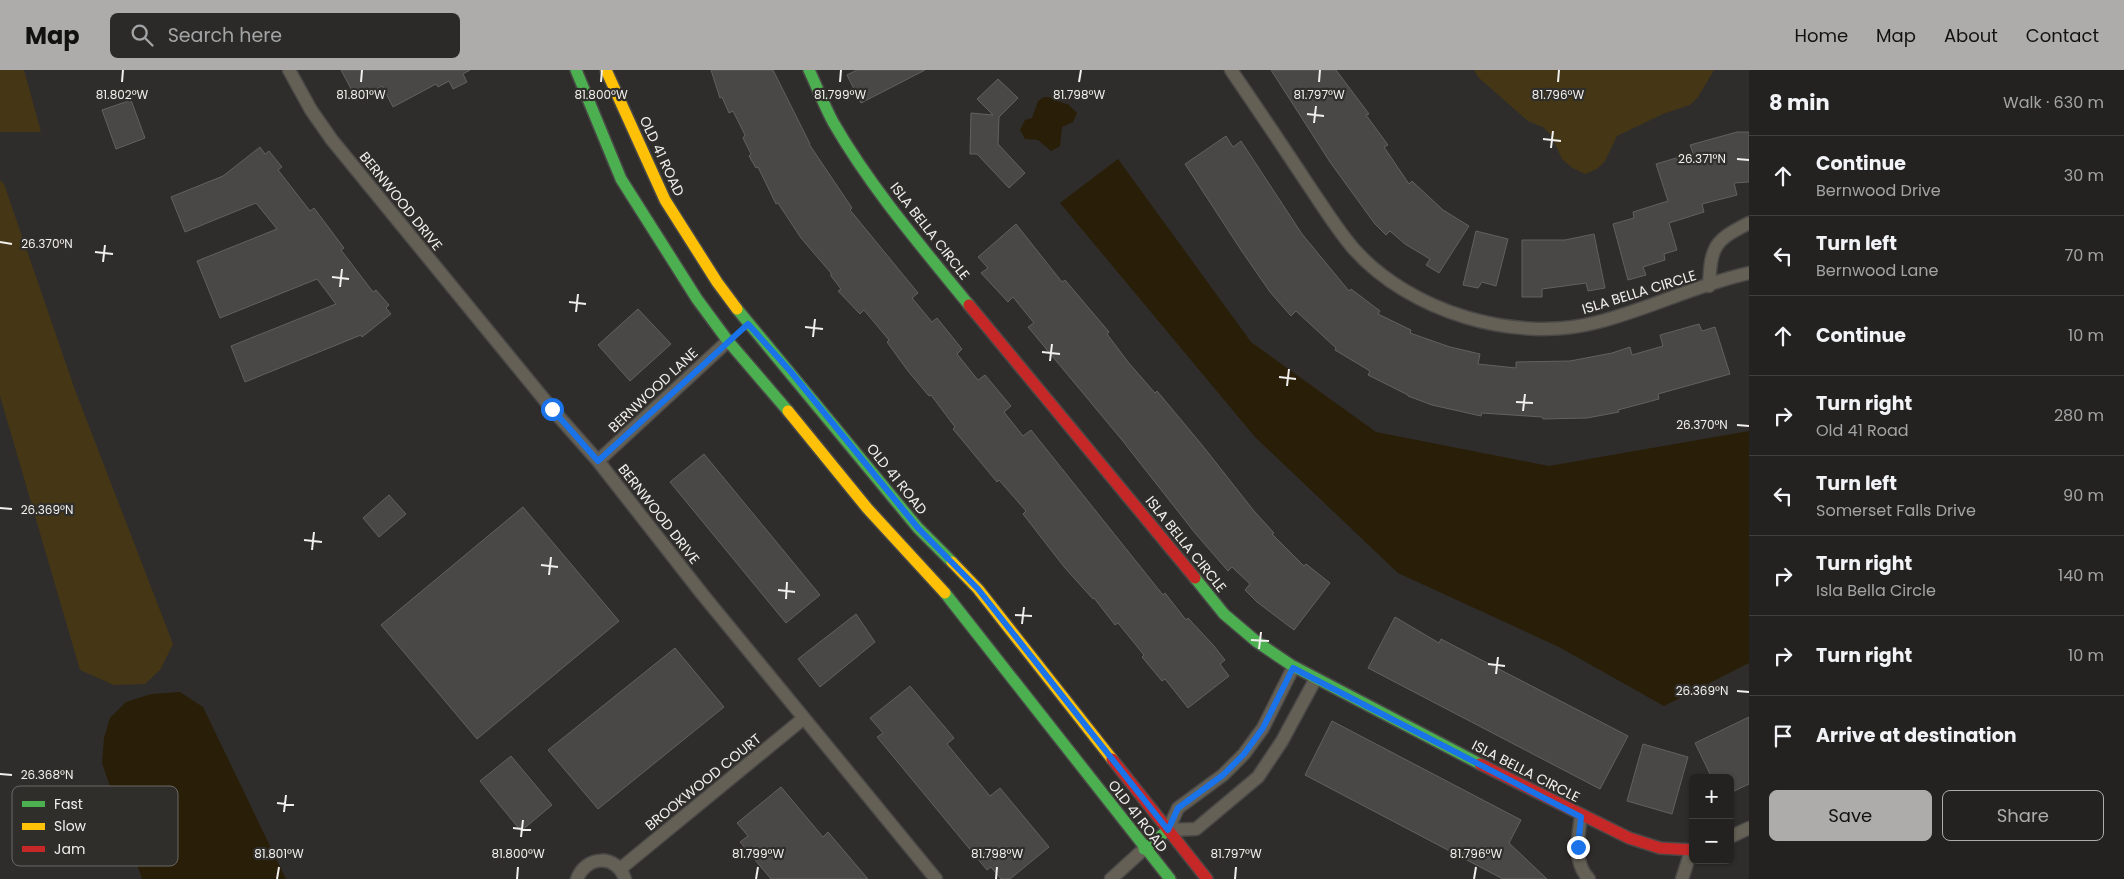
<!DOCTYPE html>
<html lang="en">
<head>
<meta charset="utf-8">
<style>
	:root { --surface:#232220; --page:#2b2a29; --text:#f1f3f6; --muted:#a3a4a5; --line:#403f3e; --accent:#adacaa }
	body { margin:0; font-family:Poppins,sans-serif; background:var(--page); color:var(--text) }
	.controls { position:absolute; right:15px; bottom:15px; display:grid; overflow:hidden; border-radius:8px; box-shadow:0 1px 4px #0004 }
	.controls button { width:45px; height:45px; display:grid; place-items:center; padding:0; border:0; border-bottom:1px solid var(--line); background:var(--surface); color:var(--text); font:25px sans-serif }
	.stop { position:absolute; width:15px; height:15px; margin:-11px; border:4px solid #1a73e8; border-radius:50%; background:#fff }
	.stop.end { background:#1a73e8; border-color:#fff; box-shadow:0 1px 5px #0008 }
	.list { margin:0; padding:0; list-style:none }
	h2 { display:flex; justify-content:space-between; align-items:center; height:65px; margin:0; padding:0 20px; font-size:21px }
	h2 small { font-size:16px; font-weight:400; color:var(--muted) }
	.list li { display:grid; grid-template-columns:32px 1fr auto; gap:15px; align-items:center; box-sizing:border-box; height:80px; padding:0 20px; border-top:1px solid var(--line) }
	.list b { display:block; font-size:19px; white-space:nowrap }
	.list p { margin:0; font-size:16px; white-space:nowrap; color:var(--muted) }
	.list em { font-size:16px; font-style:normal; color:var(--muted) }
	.actions { display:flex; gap:10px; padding:15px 20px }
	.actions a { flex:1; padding:11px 0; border:1px solid var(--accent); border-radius:8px; text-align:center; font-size:18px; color:var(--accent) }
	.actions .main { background:var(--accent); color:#111 }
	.icon { flex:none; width:28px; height:28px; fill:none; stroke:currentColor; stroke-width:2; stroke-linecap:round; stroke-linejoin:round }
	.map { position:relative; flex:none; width:1749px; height:809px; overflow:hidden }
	header { display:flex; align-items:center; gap:30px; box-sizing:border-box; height:70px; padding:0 25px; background:var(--accent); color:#111 }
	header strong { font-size:24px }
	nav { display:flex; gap:28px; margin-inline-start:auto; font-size:18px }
	.search { width:350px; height:45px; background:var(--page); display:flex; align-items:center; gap:12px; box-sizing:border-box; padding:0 18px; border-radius:8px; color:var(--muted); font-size:19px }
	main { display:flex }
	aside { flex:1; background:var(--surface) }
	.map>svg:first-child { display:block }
</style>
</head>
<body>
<header>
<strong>Map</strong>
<div class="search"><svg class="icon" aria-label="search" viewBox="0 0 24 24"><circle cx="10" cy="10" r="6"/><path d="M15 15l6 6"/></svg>Search here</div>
<nav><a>Home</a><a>Map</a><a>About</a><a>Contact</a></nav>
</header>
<main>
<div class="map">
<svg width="1749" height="809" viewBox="0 0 1749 809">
	<rect width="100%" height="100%" fill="#2f2d2b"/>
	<!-- green -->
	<path fill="#453715" d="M 0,0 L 24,0 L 41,62 L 0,62 Z
		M 1474,0 L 1714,0 L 1698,27 L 1690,35 L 1663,44 L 1617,66 L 1605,91 L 1597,99 L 1585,104 L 1571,97 L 1562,89 L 1551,65 L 1543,57 L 1528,51 L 1478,7 Z
		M 0,110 L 4,114 L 75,320 L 173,574 L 160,600 L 145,614 L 114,615 L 80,600 L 0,326 Z"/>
	<!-- water -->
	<path fill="#291e07" d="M 1044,27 C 1054,26 1058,33 1068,34 L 1077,43 L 1073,52 L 1062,57 L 1060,76 L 1051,81 L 1038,70 L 1025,69 L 1020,60 L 1025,50 L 1032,48 L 1038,31 Z
		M 1118,89 L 1251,272 L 1376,362 L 1549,396 L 1749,361 L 1749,593 L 1664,636 L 1559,577 L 1398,503 L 1255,367 L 1060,133 Z
		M 180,622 L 203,637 L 286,809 L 142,809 L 102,693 L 104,668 L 110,648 L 126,632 L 151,624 Z"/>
	<!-- building -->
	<path fill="#494846" stroke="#63615f" d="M 341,0 L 470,0 L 463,4 L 467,12 L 453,19 L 449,11 L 438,17 L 436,14 L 393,37 L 382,16 L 357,30 Z
		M 711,0 L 773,0 L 810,74 L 809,74 L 852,138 L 850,140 L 918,223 L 912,228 L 932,252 L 937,248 L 962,279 L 957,284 L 978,310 L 985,305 L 1011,336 L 1004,342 L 1023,366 L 1031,360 L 1163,525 L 1165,523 L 1186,550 L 1188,548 L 1214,576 L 1225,590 L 1220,594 L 1229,606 L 1188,638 L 1165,609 L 1162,611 L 1142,587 L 1144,585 L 1118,553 L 1115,555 L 1094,528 L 1093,529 L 1065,498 L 1023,444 L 1026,441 L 999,410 L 997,412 L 953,359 L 955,357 L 931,325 L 929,326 L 908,301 L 887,272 L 889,270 L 864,240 L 860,244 L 838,221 L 841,219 L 831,206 L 831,203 L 801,168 L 778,133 L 776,134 L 758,97 L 756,98 L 749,86 L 751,84 L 743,68 L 745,65 L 733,41 L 729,43 L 722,27 L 720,28 Z
		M 857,0 L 925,0 L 861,33 L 847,5 Z
		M 1271,0 L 1336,0 L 1369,44 L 1366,45 L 1388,75 L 1384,77 L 1409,114 L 1412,111 L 1443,140 L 1469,156 L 1439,203 L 1426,195 L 1430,189 L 1405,174 L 1390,161 L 1386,165 L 1375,154 L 1330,92 Z
		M 998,9 L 1018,28 L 999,47 L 998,74 L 1025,103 L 1009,118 L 977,84 L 970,84 L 971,43 L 993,45 L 977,29 Z
		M 131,30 L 145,68 L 116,79 L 102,40 Z
		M 1737,62 L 1749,62 L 1749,112 L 1734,113 L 1737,125 L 1702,134 L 1704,142 L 1669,153 L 1677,180 L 1664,184 L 1665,190 L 1643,197 L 1646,205 L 1628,210 L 1613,154 L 1634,148 L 1633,142 L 1668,131 L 1656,94 L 1693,83 L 1690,75 Z
		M 1226,66 L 1233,77 L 1241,71 L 1302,164 L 1349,221 L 1351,219 L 1380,241 L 1378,244 L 1411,260 L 1410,263 L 1450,277 L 1480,284 L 1478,294 L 1516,298 L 1516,292 L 1570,291 L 1612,283 L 1630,277 L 1632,285 L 1663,276 L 1660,265 L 1699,254 L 1702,261 L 1715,257 L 1730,304 L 1658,324 L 1659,329 L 1618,340 L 1619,342 L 1587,348 L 1543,349 L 1542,347 L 1482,343 L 1481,346 L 1432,335 L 1408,326 L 1408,325 L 1368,305 L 1370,301 L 1335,280 L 1336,278 L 1296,241 L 1291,246 L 1270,222 L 1241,180 L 1185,94 Z
		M 260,77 L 265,84 L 269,81 L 282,97 L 278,100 L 310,141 L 314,138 L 344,178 L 341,180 L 373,222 L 376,220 L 389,235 L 386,238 L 391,244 L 362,267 L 361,265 L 245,312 L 231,276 L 336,234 L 317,209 L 220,248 L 197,191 L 277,159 L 256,133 L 185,162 L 171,127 L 223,106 Z
		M 1016,154 L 1062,212 L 1065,210 L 1109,262 L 1107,264 L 1128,292 L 1155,323 L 1157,321 L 1202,375 L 1254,441 L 1274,463 L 1272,464 L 1304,496 L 1306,494 L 1330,513 L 1294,560 L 1257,532 L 1245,520 L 1250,514 L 1232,497 L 1228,501 L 1195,463 L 1122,370 L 1028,257 L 1034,253 L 1013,227 L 1008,232 L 981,203 L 988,198 L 978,187 Z
		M 1476,161 L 1508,169 L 1496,216 L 1482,212 L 1478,218 L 1463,215 Z
		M 1594,164 L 1605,218 L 1588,221 L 1586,213 L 1542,219 L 1542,227 L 1522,227 L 1522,170 L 1565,170 Z
		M 638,239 L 671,274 L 630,311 L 598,275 Z
		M 704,384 L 820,525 L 786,553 L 670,412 Z
		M 389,425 L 406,444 L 379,467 L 363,448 Z
		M 523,437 L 619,551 L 477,669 L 381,555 Z
		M 856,544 L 875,572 L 820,617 L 798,589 Z
		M 1395,547 L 1439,573 L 1441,569 L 1628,666 L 1600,719 L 1368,598 Z
		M 675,578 L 724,637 L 598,739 L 548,680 Z
		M 910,616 L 954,668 L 947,674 L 990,726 L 1000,718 L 1049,777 L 1010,809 L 1001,809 L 991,797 L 987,800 L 877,667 L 883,663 L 870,648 Z
		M 1749,647 L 1749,714 L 1730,723 L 1730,708 L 1712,708 L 1695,673 Z
		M 1332,651 L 1521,750 L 1509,773 L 1547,809 L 1503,809 L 1305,705 Z
		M 1643,674 L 1688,687 L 1672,744 L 1627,731 Z
		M 511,686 L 552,735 L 521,761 L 480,711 Z
		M 781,717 L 823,767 L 828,762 L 868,809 L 771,809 L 740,772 L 748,766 L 737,753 Z"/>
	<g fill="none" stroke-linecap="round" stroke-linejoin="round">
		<defs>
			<path id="street" d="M 289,0 L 311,40 L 332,70 L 552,339 L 598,391 L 703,525 L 936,809
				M 1231,0 C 1257,38 1282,75 1307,113 C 1322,135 1336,158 1353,178 C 1409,242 1516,274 1598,252 C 1649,239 1698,214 1749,203
				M 1709,216 C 1711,177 1713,171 1749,153
				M 598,391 L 728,271
				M 1293,598 L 1263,658 L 1244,684 L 1223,705 L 1178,738 L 1168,760 L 1196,759 L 1258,707 L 1282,671 L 1315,610
				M 1581,747 C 1578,767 1573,793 1589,809
				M 1730,767 L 1749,758
				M 620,799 L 804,648
				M 577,809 C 586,785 617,784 625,809
				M 1111,809 L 1144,779
				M 1682,809 L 1691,781"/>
			<path id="fast" d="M 576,0 L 621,109 L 697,229 L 728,271 L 788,341
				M 809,0 C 817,17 824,35 833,52 C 871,118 921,176 969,235
				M 737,239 L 918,458 L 952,492
				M 1195,508 L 1224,544 L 1257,572 L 1291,595 L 1480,694
				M 945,523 L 1170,809
				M 1144,779 L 1168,760"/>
			<path id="slow" d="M 606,0 L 665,130 L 717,212 L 737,239
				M 788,341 L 867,438 L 945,523
				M 952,492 L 978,519 L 1112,689"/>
			<path id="jam" d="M 969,235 L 1195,508
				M 1112,689 L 1207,809
				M 1480,694 L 1629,768 L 1660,778 L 1693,780"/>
		</defs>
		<!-- street casing -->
		<use href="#street" stroke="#494847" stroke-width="15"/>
		<!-- fast casing -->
		<use href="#fast" stroke="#494847" stroke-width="14"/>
		<!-- slow casing -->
		<use href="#slow" stroke="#494847" stroke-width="14"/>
		<!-- jam casing -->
		<use href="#jam" stroke="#494847" stroke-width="14"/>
		<!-- street -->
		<use href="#street" stroke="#656055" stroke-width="12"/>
		<!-- fast -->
		<use href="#fast" stroke="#4caf50" stroke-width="11"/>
		<!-- slow -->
		<use href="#slow" stroke="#ffc107" stroke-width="11"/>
		<!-- jam -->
		<use href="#jam" stroke="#c62828" stroke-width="11"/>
	</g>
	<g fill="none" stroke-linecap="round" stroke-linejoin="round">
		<!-- route -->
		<path stroke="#1a73e8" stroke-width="6" d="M 552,339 L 598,391 L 748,254 L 791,302 L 918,458 L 978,519 L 1168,760 L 1178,738 L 1223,705 L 1244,684 L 1263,658 L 1293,598 L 1581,747 L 1578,777"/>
	</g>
	<!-- ticks -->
	<path fill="none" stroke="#f1f0ee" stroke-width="2" d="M 122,12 L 123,0M 361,12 L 362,0M 601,12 L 602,0M 840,12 L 841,0M 1079,12 L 1081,0M 1319,12 L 1320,0M 1558,12 L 1559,0M 1307,44 L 1324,46M 1314,53 L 1316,36M 1543,69 L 1561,71M 1551,78 L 1553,61M 1737,89 L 1749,90M 0,172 L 12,174M 95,182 L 113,184M 103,192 L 105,175M 332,207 L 349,209M 340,217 L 342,199M 569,232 L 586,234M 576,242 L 578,224M 805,257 L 823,259M 813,267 L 815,249M 1042,282 L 1060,284M 1050,291 L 1052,274M 1279,307 L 1296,309M 1287,316 L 1289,299M 1516,332 L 1533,333M 1523,341 L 1525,324M 1737,355 L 1749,356M 0,438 L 12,439M 304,470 L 322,472M 312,480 L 314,462M 541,495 L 558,497M 549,505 L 551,487M 778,520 L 795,522M 786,529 L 787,512M 1015,545 L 1032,546M 1022,554 L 1024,537M 1251,570 L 1269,571M 1259,579 L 1261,562M 1488,594 L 1505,596M 1496,604 L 1498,587M 1737,621 L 1749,622M 0,704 L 12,705M 277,733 L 294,735M 284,742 L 286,725M 513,758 L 531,760M 521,767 L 523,750M 277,809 L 279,797M 517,809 L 518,797M 756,809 L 758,797M 996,809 L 997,797M 1235,809 L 1236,797M 1474,809 L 1476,797"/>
	<g text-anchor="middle" stroke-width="4.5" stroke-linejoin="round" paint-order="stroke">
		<!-- street labels -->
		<g font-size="14" fill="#f1f0ee" stroke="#302e2a">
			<text transform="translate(662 86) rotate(65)" y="5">OLD 41 ROAD</text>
			<text transform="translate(401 131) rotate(51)" y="5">BERNWOOD DRIVE</text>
			<text transform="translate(930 161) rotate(52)" y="5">ISLA BELLA CIRCLE</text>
			<text transform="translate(1639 222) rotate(-17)" y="5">ISLA BELLA CIRCLE</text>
			<text transform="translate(653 320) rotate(-43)" y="5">BERNWOOD LANE</text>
			<text transform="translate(897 409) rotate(51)" y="5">OLD 41 ROAD</text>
			<text transform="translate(659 444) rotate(52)" y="5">BERNWOOD DRIVE</text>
			<text transform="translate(1186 474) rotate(51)" y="5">ISLA BELLA CIRCLE</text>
			<text transform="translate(1526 701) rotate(27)" y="5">ISLA BELLA CIRCLE</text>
			<text transform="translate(703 712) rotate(-39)" y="5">BROOKWOOD COURT</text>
			<text transform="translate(1138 746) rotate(52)" y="5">OLD 41 ROAD</text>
		</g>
	</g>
	<!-- legend -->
	<rect x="12" y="716" width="166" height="80" rx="8" fill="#302e2a" stroke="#6a6865" stroke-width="1"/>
	<rect x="22" y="731" width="23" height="6" fill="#4caf50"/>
	<rect x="22" y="753" width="23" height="7" fill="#ffc107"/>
	<rect x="22" y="776" width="23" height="6" fill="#c62828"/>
	<g font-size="14" fill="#f1f0ee">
		<text x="54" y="739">Fast</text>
		<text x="54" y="761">Slow</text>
		<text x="54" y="784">Jam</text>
	</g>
	<g font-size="12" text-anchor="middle" fill="#f1f0ee" stroke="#302e2a" stroke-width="4.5" stroke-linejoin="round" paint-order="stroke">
		<text x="122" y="29">81.802°W</text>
		<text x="361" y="29">81.801°W</text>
		<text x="601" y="29">81.800°W</text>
		<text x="840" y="29">81.799°W</text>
		<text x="1079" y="29">81.798°W</text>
		<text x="1319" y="29">81.797°W</text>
		<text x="1558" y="29">81.796°W</text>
		<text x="1702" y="93">26.371°N</text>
		<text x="47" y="178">26.370°N</text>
		<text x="1702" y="359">26.370°N</text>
		<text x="47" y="444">26.369°N</text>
		<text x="1702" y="625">26.369°N</text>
		<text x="47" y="709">26.368°N</text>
		<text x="279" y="788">81.801°W</text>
		<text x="518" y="788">81.800°W</text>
		<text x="758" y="788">81.799°W</text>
		<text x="997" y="788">81.798°W</text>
		<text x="1236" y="788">81.797°W</text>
		<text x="1476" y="788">81.796°W</text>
	</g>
</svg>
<div class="controls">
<button>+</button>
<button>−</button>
</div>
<div class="stop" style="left:552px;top:339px"></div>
<div class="stop end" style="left:1578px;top:777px"></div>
</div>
<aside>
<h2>8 min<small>Walk · 630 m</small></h2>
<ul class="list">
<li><svg class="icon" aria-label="ahead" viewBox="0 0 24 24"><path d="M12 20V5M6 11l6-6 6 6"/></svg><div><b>Continue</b><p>Bernwood Drive</p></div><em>30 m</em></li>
<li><svg class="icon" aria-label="left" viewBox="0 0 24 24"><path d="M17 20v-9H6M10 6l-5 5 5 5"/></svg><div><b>Turn left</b><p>Bernwood Lane</p></div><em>70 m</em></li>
<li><svg class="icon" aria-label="ahead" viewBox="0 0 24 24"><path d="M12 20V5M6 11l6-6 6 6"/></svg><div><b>Continue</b></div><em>10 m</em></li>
<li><svg class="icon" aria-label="right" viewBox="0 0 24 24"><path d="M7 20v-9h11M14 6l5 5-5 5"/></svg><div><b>Turn right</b><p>Old 41 Road</p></div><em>280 m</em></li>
<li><svg class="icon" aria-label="left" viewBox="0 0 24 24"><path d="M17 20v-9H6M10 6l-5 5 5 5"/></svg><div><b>Turn left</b><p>Somerset Falls Drive</p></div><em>90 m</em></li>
<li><svg class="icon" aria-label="right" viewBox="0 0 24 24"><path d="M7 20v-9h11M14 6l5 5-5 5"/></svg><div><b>Turn right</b><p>Isla Bella Circle</p></div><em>140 m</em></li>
<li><svg class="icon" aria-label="right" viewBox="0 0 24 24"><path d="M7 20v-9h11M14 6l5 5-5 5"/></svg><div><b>Turn right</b></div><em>10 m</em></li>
<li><svg class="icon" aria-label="arrive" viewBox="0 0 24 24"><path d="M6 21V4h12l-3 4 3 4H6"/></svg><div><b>Arrive at destination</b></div></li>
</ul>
<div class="actions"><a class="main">Save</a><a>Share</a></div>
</aside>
</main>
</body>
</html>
